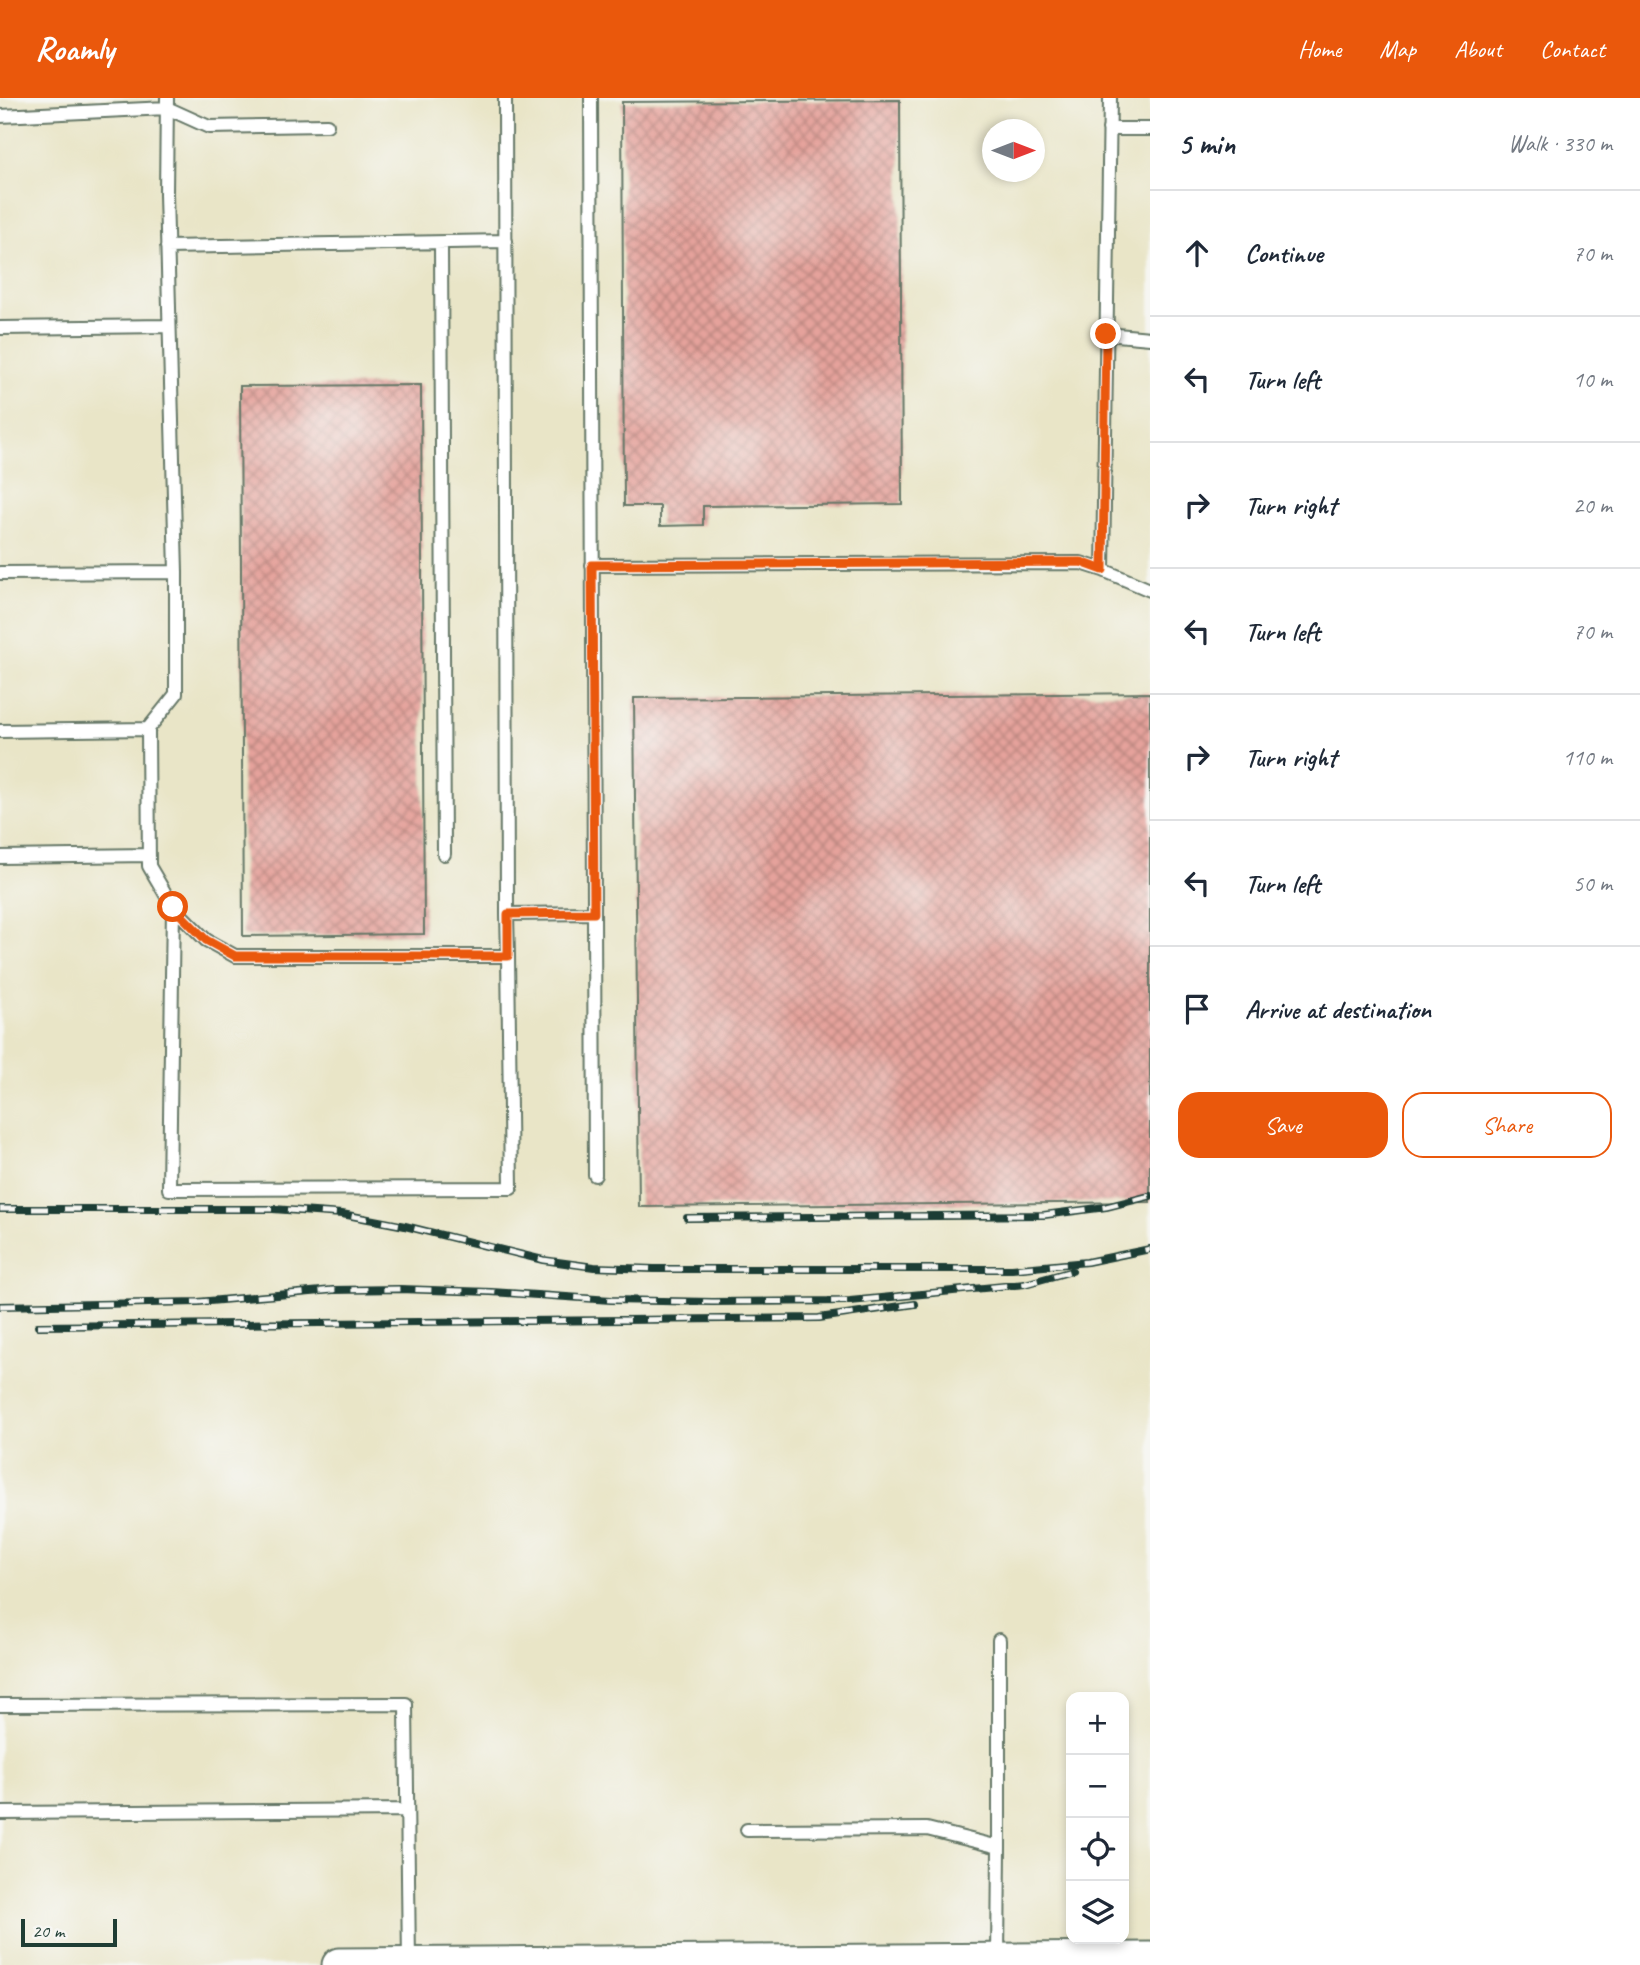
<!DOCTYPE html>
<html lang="en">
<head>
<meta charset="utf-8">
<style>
	:root { --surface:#fff; --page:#f6f6f7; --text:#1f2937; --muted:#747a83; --line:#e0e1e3; --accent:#ea580c }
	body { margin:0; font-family:Caveat,sans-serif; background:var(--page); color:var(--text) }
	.controls { position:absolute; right:21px; bottom:21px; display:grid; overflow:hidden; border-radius:14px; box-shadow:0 4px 10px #0003 }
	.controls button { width:63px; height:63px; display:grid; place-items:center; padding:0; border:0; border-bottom:2px solid var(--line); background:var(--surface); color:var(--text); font:35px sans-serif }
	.compass { position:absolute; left:982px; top:21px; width:63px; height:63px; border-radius:50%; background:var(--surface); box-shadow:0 4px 10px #0003; rotate:90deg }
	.scale { position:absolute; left:21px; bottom:18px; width:96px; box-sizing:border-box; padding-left:7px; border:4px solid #1f3d34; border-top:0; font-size:19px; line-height:24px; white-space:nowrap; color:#1f3d34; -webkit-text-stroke:5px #f6f6f2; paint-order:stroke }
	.stop { position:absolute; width:21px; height:21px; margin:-16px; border:5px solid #ea580c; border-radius:50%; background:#fff }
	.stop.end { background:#ea580c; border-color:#fff; box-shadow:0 2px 7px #0008 }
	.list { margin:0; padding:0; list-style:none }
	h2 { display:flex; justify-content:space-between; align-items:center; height:91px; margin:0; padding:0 28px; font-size:30px }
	h2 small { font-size:23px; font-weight:400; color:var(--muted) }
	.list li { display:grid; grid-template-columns:46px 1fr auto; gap:21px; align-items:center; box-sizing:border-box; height:126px; padding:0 28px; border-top:2px solid var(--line) }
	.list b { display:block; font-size:26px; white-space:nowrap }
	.list em { font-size:23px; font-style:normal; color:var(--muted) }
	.actions { display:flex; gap:14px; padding:21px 28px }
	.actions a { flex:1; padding:16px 0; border:2px solid var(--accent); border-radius:21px; text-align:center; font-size:24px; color:var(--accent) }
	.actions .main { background:var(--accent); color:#fff }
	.icon { flex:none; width:38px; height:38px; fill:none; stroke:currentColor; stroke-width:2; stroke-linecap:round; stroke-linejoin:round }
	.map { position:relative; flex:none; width:1150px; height:1867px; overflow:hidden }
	header { display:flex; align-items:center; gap:42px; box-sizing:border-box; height:98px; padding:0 35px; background:var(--accent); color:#fff }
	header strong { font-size:33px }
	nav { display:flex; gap:38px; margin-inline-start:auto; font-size:24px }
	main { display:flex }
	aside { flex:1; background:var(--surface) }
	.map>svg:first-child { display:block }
</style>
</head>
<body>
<header>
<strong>Roamly</strong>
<nav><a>Home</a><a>Map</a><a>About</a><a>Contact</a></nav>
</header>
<main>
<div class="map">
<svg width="1150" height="1867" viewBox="0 0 1150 1867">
	<defs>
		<pattern id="building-cross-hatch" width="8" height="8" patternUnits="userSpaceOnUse" patternTransform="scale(1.75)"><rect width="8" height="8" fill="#e5a29b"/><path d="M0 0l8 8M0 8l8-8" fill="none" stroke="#b9857f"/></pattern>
	</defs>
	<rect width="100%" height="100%" fill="#f6f6f2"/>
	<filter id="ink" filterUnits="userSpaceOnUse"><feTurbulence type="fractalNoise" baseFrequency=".0143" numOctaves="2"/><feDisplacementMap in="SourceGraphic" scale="14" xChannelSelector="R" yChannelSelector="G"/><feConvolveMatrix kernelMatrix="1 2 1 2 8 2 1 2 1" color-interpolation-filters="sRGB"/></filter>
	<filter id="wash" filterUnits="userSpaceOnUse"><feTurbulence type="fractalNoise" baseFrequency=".00686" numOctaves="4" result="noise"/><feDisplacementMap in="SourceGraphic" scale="28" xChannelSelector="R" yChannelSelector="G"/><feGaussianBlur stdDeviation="1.57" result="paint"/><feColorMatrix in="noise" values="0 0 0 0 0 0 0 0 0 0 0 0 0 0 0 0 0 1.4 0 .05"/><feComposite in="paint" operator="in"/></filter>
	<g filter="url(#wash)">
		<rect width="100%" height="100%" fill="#e9e5c7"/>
		<g id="blocks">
			<!-- building -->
			<path fill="url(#building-cross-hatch)" d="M 900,2 L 902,406 L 703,408 L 703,427 L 660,428 L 660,408 L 624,408 L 622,4 Z
				M 421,287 L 424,836 L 243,838 L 240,288 Z
				M 1150,595 L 1150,1104 L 639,1109 L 634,600 Z"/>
		</g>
	</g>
	<g filter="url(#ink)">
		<use href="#blocks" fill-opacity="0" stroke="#667867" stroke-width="2"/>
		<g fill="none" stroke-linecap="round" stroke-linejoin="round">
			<defs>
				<path id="service" d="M 505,0 L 507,816
					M 591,0 L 595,1077
					M 0,18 L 167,10 L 209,29 L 327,27
					M 1109,31 L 1150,31
					M 441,145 L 444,756
					M 167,149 L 506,143
					M 0,230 L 169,228
					M 1106,236 L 1150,240
					M 592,467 L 1081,465 L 1103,472 L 1110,0
					M 1103,472 L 1150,492
					M 0,475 L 176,474
					M 148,631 L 149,768 L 173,809 L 206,842 L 235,858 L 508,858 L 507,816 L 594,815
					M 0,633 L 148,631 L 176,596 L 176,474 L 166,96 L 167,0
					M 0,759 L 149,757
					M 173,809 L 169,1091 L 511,1090 L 508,858
					M 0,1607 L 406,1606 L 409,1866
					M 0,1715 L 407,1712
					M 747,1732 L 927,1731 L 999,1749 L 998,1862
					M 999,1749 L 999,1542"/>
				<path id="tertiary" d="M 339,1867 L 1150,1861"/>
			</defs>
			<!-- service casing -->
			<use href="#service" stroke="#667867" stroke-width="16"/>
			<!-- tertiary casing -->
			<use href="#tertiary" stroke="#667867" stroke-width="37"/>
			<!-- service -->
			<use href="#service" stroke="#fff" stroke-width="12"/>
			<!-- tertiary -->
			<use href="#tertiary" stroke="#fff" stroke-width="33"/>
			<defs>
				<path id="rail" d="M 0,1111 L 273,1111 L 342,1116 L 405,1128 L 543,1162 L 594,1169 L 654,1171 L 1012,1171 L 1087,1164 L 1150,1151
					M 687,1120 L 1044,1117 L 1106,1109 L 1150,1098
					M 0,1208 L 198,1204 L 333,1192 L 400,1191 L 491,1194 L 611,1202 L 712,1204 L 850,1203 L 1025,1186 L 1072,1173
					M 38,1228 L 819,1220 L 915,1206"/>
			</defs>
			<!-- rail casing -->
			<use href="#rail" stroke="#1f3d34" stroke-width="8"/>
			<!-- rail -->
			<use href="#rail" stroke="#f6f6f2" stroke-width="5" stroke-dasharray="16" stroke-linecap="butt"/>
		</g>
	</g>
	<g fill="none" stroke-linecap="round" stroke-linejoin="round" filter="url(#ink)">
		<!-- route -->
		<path stroke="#ea580c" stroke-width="9" d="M 173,809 L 206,842 L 235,858 L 508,858 L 508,816 L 594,815 L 592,467 L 1081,464 L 1103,472 L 1106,236"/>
	</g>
</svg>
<div class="controls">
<button>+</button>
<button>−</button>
<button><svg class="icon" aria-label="locate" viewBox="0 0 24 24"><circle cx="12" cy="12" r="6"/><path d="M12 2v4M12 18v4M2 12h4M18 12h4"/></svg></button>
<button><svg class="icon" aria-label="layers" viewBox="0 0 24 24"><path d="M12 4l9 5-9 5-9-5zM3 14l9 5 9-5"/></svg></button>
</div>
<svg class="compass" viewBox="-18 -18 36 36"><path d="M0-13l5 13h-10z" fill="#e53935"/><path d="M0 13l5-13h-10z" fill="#747a83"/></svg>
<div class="scale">20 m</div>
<div class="stop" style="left:173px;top:809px"></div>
<div class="stop end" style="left:1106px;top:236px"></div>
</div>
<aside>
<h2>5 min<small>Walk · 330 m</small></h2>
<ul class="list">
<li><svg class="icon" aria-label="ahead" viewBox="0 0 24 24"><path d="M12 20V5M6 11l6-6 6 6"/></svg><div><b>Continue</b></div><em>70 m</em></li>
<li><svg class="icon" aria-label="left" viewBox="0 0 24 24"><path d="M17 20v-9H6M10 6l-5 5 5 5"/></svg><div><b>Turn left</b></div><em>10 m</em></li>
<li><svg class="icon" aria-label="right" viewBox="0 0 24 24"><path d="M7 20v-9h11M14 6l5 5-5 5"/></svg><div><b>Turn right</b></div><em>20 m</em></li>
<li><svg class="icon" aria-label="left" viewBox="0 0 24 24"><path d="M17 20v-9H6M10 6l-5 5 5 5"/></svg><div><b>Turn left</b></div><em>70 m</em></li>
<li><svg class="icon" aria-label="right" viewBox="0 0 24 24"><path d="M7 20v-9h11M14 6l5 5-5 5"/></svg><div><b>Turn right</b></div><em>110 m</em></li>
<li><svg class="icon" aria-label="left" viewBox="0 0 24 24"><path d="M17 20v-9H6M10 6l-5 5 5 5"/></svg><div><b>Turn left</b></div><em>50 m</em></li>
<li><svg class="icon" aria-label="arrive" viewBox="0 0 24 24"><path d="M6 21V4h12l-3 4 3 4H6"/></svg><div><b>Arrive at destination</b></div></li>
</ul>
<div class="actions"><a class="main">Save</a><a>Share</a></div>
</aside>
</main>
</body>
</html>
